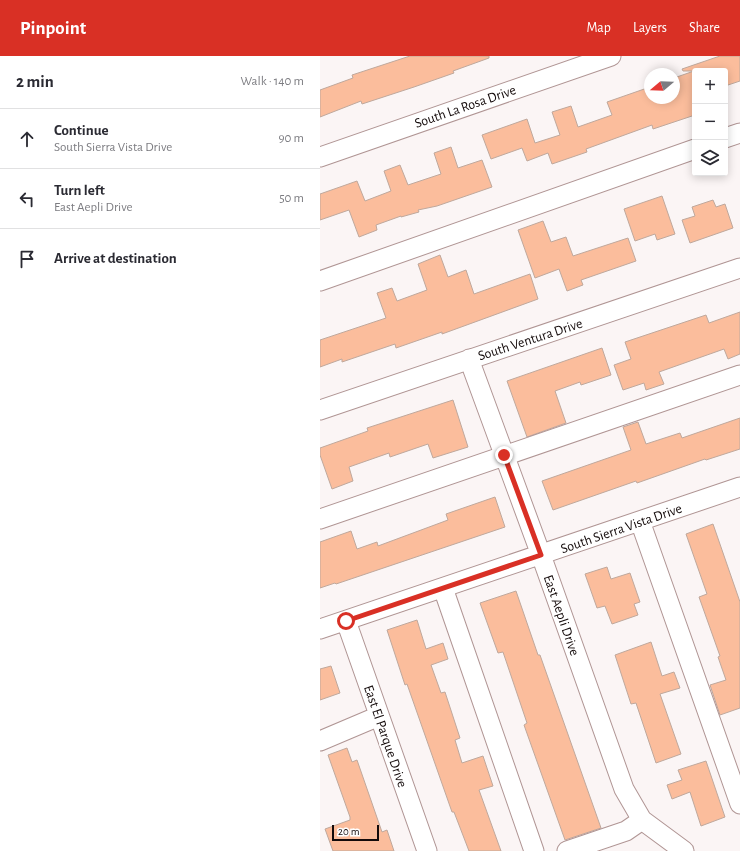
<!DOCTYPE html>
<html lang="en">
<head>
<meta charset="utf-8">
<style>
	:root { --surface:#fff; --page:#f2f2f3; --text:#2b2b33; --muted:#7c7c81; --line:#e1e1e2; --accent:#d93025 }
	body { margin:0; font-family:"Alegreya Sans",sans-serif; background:var(--page); color:var(--text) }
	.controls { position:absolute; right:12px; top:12px; display:grid; overflow:hidden; border-radius:4px; box-shadow:0 2px 10px #0003 }
	.controls button { width:36px; height:36px; display:grid; place-items:center; padding:0; border:0; border-bottom:1px solid var(--line); background:var(--surface); color:var(--text); font:20px sans-serif }
	.compass { position:absolute; left:324px; top:12px; width:36px; height:36px; border-radius:50%; background:var(--surface); box-shadow:0 2px 10px #0003; rotate:251deg }
	.scale { position:absolute; left:12px; bottom:10px; width:47px; box-sizing:border-box; padding-left:4px; border:2px solid #130a0a; border-top:0; font-size:11px; line-height:14px; white-space:nowrap; color:#130a0a; -webkit-text-stroke:3px #fff; paint-order:stroke }
	.stop { position:absolute; width:12px; height:12px; margin:-9px; border:3px solid #d93025; border-radius:50%; background:#fff }
	.stop.end { background:#d93025; border-color:#fff; box-shadow:0 1px 4px #0008 }
	.list { margin:0; padding:0; list-style:none }
	h2 { display:flex; justify-content:space-between; align-items:center; height:52px; margin:0; padding:0 16px; font-size:17px }
	h2 small { font-size:13px; font-weight:400; color:var(--muted) }
	.list li { display:grid; grid-template-columns:26px 1fr auto; gap:12px; align-items:center; box-sizing:border-box; height:60px; padding:0 16px; border-top:1px solid var(--line) }
	.list b { display:block; font-size:15px; white-space:nowrap }
	.list p { margin:0; font-size:13px; white-space:nowrap; color:var(--muted) }
	.list em { font-size:13px; font-style:normal; color:var(--muted) }
	.icon { flex:none; width:22px; height:22px; fill:none; stroke:currentColor; stroke-width:2; stroke-linecap:round; stroke-linejoin:round }
	.map { position:relative; flex:none; width:420px; height:795px; overflow:hidden }
	header { display:flex; align-items:center; gap:24px; box-sizing:border-box; height:56px; padding:0 20px; background:var(--accent); color:#fff }
	header strong { font-size:19px }
	nav { display:flex; gap:22px; margin-inline-start:auto; font-size:14px }
	main { display:flex }
	aside { flex:1; background:var(--surface) }
	.map>svg:first-child { display:block }
</style>
</head>
<body>
<header>
<strong>Pinpoint</strong>
<nav><a>Map</a><a>Layers</a><a>Share</a></nav>
</header>
<main>
<aside>
<h2>2 min<small>Walk · 140 m</small></h2>
<ul class="list">
<li><svg class="icon" aria-label="ahead" viewBox="0 0 24 24"><path d="M12 20V5M6 11l6-6 6 6"/></svg><div><b>Continue</b><p>South Sierra Vista Drive</p></div><em>90 m</em></li>
<li><svg class="icon" aria-label="left" viewBox="0 0 24 24"><path d="M17 20v-9H6M10 6l-5 5 5 5"/></svg><div><b>Turn left</b><p>East Aepli Drive</p></div><em>50 m</em></li>
<li><svg class="icon" aria-label="arrive" viewBox="0 0 24 24"><path d="M6 21V4h12l-3 4 3 4H6"/></svg><div><b>Arrive at destination</b></div></li>
</ul>
</aside>
<div class="map">
<svg width="420" height="795" viewBox="0 0 420 795">
	<rect width="100%" height="100%" fill="#fbf5f5"/>
	<!-- building -->
	<path fill="#fbbd9c" stroke="#bfa89c" d="M 90,0 L 169,0 L 169,2 L 133,15 L 134,17 L 94,31 L 42,48 L 41,45 L 0,61 L 0,34 L 33,22 L 32,19 Z
		M 400,0 L 420,0 L 420,25 L 405,30 L 405,15 L 375,15 L 375,59 L 333,73 L 332,69 L 266,93 L 267,96 L 232,108 L 228,97 L 207,105 L 202,92 L 171,103 L 162,79 L 207,63 L 215,87 L 240,79 L 232,56 L 251,50 L 258,71 L 292,59 L 287,46 L 330,31 L 330,42 L 354,42 L 354,22 L 374,15 L 363,15 L 362,13 Z
		M 131,91 L 138,112 L 162,104 L 172,131 L 117,150 L 98,154 L 99,156 L 81,161 L 81,160 L 56,169 L 57,174 L 39,181 L 29,154 L 0,164 L 0,138 L 37,125 L 45,145 L 71,135 L 64,115 L 80,109 L 88,129 L 121,118 L 114,97 Z
		M 342,140 L 355,178 L 337,184 L 335,178 L 315,185 L 304,153 Z
		M 393,144 L 396,151 L 405,148 L 413,172 L 370,187 L 362,164 L 375,160 L 372,151 Z
		M 223,165 L 231,186 L 246,181 L 253,200 L 308,182 L 316,205 L 261,224 L 263,229 L 247,235 L 239,213 L 215,222 L 198,174 Z
		M 120,199 L 128,221 L 146,214 L 154,238 L 210,218 L 218,243 L 122,278 L 122,276 L 76,292 L 75,288 L 22,306 L 22,303 L 0,311 L 0,284 L 66,262 L 57,237 L 72,232 L 77,245 L 107,234 L 98,208 Z
		M 420,256 L 420,298 L 408,303 L 404,293 L 339,316 L 344,328 L 326,334 L 324,327 L 303,334 L 294,309 L 311,303 L 305,286 L 386,259 L 389,267 Z
		M 282,292 L 291,319 L 261,329 L 260,326 L 235,335 L 246,367 L 207,381 L 187,325 Z
		M 133,344 L 148,391 L 113,402 L 108,388 L 70,401 L 69,397 L 29,411 L 33,425 L 12,433 L 0,399 L 0,392 L 48,375 L 47,372 Z
		M 420,362 L 420,393 L 386,404 L 385,403 L 317,427 L 316,425 L 233,454 L 222,425 L 311,394 L 303,371 L 318,366 L 326,388 L 360,377 L 362,382 Z
		M 175,441 L 185,471 L 16,528 L 15,527 L 0,532 L 0,486 L 31,475 L 37,493 L 57,486 L 58,490 L 128,464 L 126,458 Z
		M 393,468 L 420,546 L 420,652 L 400,659 L 390,629 L 406,624 L 398,601 L 400,600 L 379,541 L 387,538 L 366,478 Z
		M 287,511 L 291,523 L 310,517 L 320,546 L 314,548 L 318,559 L 292,568 L 285,550 L 277,552 L 265,518 Z
		M 196,535 L 218,599 L 220,599 L 281,772 L 245,784 L 204,669 L 207,667 L 183,596 L 178,597 L 160,547 Z
		M 97,564 L 106,593 L 123,587 L 128,603 L 111,609 L 121,637 L 125,636 L 140,682 L 135,684 L 142,707 L 163,700 L 173,730 L 159,734 L 181,795 L 149,795 L 134,756 L 132,756 L 87,628 L 85,629 L 67,574 Z
		M 331,586 L 342,620 L 354,616 L 360,632 L 340,638 L 361,698 L 336,707 L 316,647 L 311,648 L 295,599 Z
		M 11,610 L 20,637 L 0,644 L 0,613 Z
		M 27,692 L 32,706 L 37,704 L 62,776 L 67,774 L 74,795 L 13,795 L 5,773 L 30,764 L 30,761 L 8,699 Z
		M 386,705 L 405,761 L 381,770 L 370,736 L 352,743 L 347,729 L 362,724 L 358,714 Z"/>
	<g fill="none" stroke-linecap="round" stroke-linejoin="round">
		<defs>
			<path id="minor" d="M 405,82 L 420,77
				M 0,101 L 291,0
				M 0,225 L 375,93
				M 149,303 L 221,499 L 304,733 L 322,764 L 364,795
				M 0,354 L 420,212
				M 0,463 L 420,319
				M 320,465 L 420,748
				M 123,532 L 214,795
				M 26,565 L 107,795
				M 0,573 L 420,431
				M 0,685 L 59,660
				M 247,795 L 306,775 L 322,764"/>
		</defs>
		<!-- minor casing -->
		<use href="#minor" stroke="#b09594" stroke-width="21"/>
		<!-- minor -->
		<use href="#minor" stroke="#fff" stroke-width="19"/>
	</g>
	<g fill="none" stroke-linecap="round" stroke-linejoin="round">
		<!-- route -->
		<path stroke="#d93025" stroke-width="5" d="M 26,565 L 221,499 L 184,399"/>
	</g>
	<g text-anchor="middle" stroke-width="3.5" stroke-linejoin="round" paint-order="stroke">
		<!-- street labels -->
		<g font-size="14" fill="#130a0a" stroke="#fff">
			<text transform="translate(145 50) rotate(-19)" y="5">South La Rosa Drive</text>
			<text transform="translate(210 283) rotate(-18)" y="5">South Ventura Drive</text>
			<text transform="translate(301 472) rotate(-19)" y="5">South Sierra Vista Drive</text>
			<text transform="translate(242 559) rotate(71)" y="5">East Aepli Drive</text>
			<text transform="translate(66 680) rotate(71)" y="5">East El Parque Drive</text>
		</g>
	</g>
</svg>
<div class="controls">
<button>+</button>
<button>−</button>
<button><svg class="icon" aria-label="layers" viewBox="0 0 24 24"><path d="M12 4l9 5-9 5-9-5zM3 14l9 5 9-5"/></svg></button>
</div>
<svg class="compass" viewBox="-18 -18 36 36"><path d="M0-13l5 13h-10z" fill="#e53935"/><path d="M0 13l5-13h-10z" fill="#7c7c81"/></svg>
<div class="scale">20 m</div>
<div class="stop" style="left:26px;top:565px"></div>
<div class="stop end" style="left:184px;top:399px"></div>
</div>
</main>
</body>
</html>
